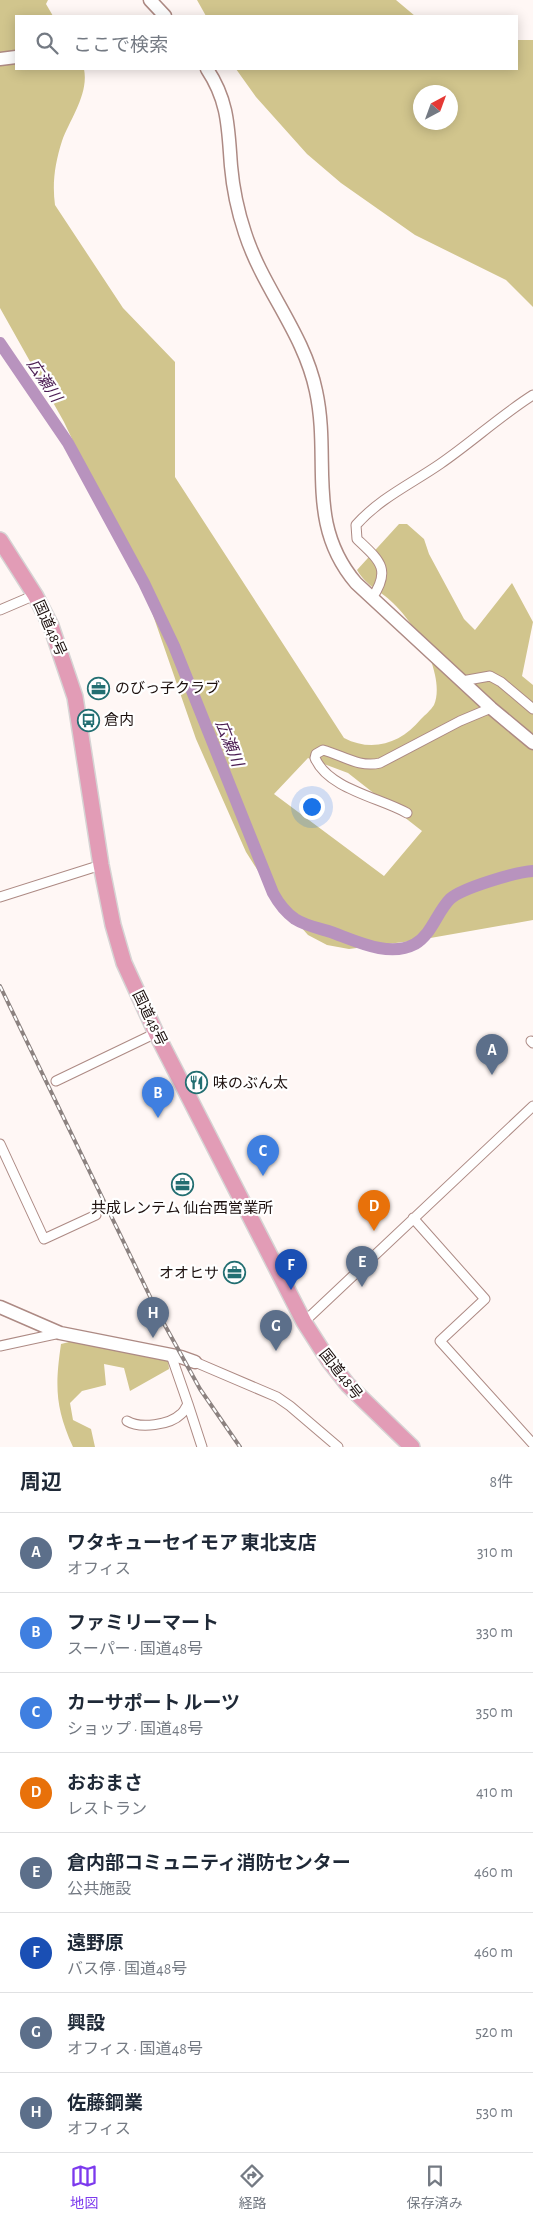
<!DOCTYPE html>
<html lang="ja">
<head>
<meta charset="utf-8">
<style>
	:root { --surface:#fff; --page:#f2f2f3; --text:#1f2937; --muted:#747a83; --line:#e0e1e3; --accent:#7c3aed }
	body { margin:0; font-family:"Alegreya Sans","Noto Sans JP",sans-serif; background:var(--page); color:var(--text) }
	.compass { position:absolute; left:413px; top:85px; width:45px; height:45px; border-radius:50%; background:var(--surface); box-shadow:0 2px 12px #0003; rotate:41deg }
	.you { position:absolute; left:311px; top:806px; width:18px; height:18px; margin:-12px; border:4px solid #fff; border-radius:50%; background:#1a73e8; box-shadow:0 0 0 8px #1a73e833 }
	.badge { display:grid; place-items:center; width:32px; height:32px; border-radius:50%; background:var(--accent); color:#fff; font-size:16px; font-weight:700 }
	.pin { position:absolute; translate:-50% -41px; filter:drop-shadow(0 1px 2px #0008) }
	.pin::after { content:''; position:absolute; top:26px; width:18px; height:15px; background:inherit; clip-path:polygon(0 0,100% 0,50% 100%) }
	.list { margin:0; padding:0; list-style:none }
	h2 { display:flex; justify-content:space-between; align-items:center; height:65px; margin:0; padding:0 20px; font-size:21px }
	h2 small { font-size:16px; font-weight:400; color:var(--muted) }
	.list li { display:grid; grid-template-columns:32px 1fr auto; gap:15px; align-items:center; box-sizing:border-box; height:80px; padding:0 20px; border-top:1px solid var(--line) }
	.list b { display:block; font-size:19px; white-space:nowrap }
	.list p { margin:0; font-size:16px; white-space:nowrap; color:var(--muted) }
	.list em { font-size:16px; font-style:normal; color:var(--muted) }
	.icon { flex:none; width:28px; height:28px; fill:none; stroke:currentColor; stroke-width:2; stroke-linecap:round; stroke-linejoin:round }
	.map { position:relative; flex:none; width:533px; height:1447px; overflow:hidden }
	.search { position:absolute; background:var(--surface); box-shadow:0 2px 12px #0003; left:15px; right:15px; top:15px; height:55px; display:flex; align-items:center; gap:12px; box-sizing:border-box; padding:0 18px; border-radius:0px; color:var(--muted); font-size:19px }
	.sheet { height:705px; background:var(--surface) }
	nav { display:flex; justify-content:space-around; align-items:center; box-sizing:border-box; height:70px; border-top:1px solid var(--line); background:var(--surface); font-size:14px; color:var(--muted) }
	nav a { display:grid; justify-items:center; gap:2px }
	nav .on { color:var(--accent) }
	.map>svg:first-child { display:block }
</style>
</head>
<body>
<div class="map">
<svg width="533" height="1447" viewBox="0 0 533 1447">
	<rect width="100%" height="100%" fill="#fff7f5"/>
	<!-- forest -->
	<path fill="#d1c58d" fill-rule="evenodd" d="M 0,0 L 48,0 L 46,4 L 53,16 L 16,16 L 16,69 L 84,69 C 89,94 70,119 62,141 C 55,163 52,183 55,205 L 123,308 L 175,362 L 175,477 L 344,738 C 373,753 401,743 421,719 C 425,715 431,710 434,705 C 438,696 437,684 435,675 C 431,651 410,619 393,603 C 379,589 368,588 357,570 L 399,524 L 407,524 L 424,539 L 429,554 L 464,619 L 475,630 L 512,583 L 533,622 L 522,676 L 533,685 L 533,920 L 419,940 L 349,949 L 327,945 L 308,935 L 276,899 L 246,852 L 196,739 L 146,595 L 64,422 L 0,308 ZM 308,758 L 348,773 L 422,831 L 384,876 L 274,794 Z
		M 197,0 L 396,0 L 415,16 L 206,16 Z
		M 517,40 L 533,40 L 533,307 L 506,280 L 415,235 L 341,183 L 307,154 L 256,97 L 236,69 L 517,69 ZM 450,92 L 450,122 L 420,122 L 420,92 Z
		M 77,1340 L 168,1359 L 169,1369 L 130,1391 L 124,1368 L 104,1364 L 106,1385 L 82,1391 L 70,1403 L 73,1420 L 91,1429 L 95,1447 L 73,1447 C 55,1407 55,1386 61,1344 Z"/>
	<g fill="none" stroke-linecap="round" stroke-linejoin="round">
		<!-- river -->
		<path stroke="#b893be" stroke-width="12" d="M 0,343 L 68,443 L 144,583 L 174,646 L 273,893 C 279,904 285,912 295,919 C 306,926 319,928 331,932 C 356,941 389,958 415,944 C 432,934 437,912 450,899 C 462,888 516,872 533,871"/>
		<defs>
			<path id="street" d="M 372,598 C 392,569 379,560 357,539 L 356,525 C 380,498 411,484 440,464 C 472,442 500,416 533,395
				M 0,610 L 35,595
				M 462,681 L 490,676 L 501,682 L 533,709
				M 407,813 C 381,798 328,789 315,758 L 316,754 L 323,750 C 342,755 359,768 380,763 L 460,721 L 491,708
				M 0,897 L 101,865
				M 531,1041 L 533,1043
				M 56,1081 L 156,1033
				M 0,1144 L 44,1239 L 96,1215
				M 413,1218 L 485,1299 L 440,1341 L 533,1444
				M 304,1322 L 533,1106
				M 0,1346 L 60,1333
				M 195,1362 L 277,1397 L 290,1406 L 338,1447
				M 188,1404 L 202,1447
				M 127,1421 C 140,1429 170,1425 181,1414 C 184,1412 186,1407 188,1404 L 171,1355"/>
			<path id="secondary" d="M 150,0 L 165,16
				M 0,59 L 16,57
				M 207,69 C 229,102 228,129 231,166 C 233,189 238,212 245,233 C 263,289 304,333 316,391 C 331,460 305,523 356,583 L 491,708 L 533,743
				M 0,1307 L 60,1333 L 181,1357 L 195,1362"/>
			<path id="highway" d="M 0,540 L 35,595 L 51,626 L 75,697 L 101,865 L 113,925 L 124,963 L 156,1033 L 304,1322 L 329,1361 L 348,1385 L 412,1447"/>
		</defs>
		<!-- street casing -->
		<use href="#street" stroke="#ad8a84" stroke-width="11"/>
		<!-- secondary casing -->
		<use href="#secondary" stroke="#ad8a84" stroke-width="15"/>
		<!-- highway casing -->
		<use href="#highway" stroke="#d6d4d4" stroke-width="18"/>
		<!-- street -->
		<use href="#street" stroke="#fff" stroke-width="9"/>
		<!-- secondary -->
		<use href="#secondary" stroke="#fff" stroke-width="12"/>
		<!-- highway -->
		<use href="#highway" stroke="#e29cb6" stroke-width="15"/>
		<defs>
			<path id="rail" d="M 0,986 L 157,1311 L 200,1389 L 240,1447"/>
		</defs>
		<!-- rail casing -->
		<use href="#rail" stroke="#8c8280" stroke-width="4"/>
		<!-- rail -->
		<use href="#rail" stroke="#fff" stroke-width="2" stroke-dasharray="5.5" stroke-linecap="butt"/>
	</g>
	<!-- icons -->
	<defs>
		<symbol id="office-ring" viewBox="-11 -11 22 22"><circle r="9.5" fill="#fff" stroke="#226e71" stroke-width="1.5"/><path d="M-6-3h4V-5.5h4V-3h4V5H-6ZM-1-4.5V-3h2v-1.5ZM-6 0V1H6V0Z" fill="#226e71"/></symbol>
		<symbol id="bus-ring" viewBox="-11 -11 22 22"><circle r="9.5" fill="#fff" stroke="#226e71" stroke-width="1.5"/><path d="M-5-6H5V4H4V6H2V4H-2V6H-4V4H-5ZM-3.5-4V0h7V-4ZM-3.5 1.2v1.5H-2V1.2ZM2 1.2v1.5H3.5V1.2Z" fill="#226e71"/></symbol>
		<symbol id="restaurant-ring" viewBox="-11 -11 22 22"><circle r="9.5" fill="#fff" stroke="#226e71" stroke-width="1.5"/><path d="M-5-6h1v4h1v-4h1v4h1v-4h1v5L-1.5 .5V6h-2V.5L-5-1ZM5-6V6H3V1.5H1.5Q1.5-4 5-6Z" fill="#226e71"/></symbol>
	</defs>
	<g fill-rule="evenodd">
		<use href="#office-ring" x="86" y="676" width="25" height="25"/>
		<use href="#bus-ring" x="76" y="708" width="25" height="25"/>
		<use href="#restaurant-ring" x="184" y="1070" width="25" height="25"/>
		<use href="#office-ring" x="170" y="1172" width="25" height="25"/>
		<use href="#office-ring" x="222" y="1260" width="25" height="25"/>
	</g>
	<g text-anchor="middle" stroke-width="4.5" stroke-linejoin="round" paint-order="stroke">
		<!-- street labels -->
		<g font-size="15" fill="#1c100e" stroke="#fff">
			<text transform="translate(50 628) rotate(66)" y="5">国道48号</text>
			<text transform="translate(150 1018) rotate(64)" y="5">国道48号</text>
			<text transform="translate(341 1374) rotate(52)" y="5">国道48号</text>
		</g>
		<!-- poi labels -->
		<g font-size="15" fill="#1c100e" stroke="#fff" text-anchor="start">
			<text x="115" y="693">のびっ子クラブ</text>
			<text x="104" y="725">倉内</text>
			<text x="213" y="1088">味のぶん太</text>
			<text x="182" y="1213" text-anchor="middle">共成レンテム 仙台西営業所</text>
			<text x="219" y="1278" text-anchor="end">オオヒサ</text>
		</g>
		<!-- water labels -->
		<g font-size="16" font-style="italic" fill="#4a1c52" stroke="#fff">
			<text transform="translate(45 380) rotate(56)" y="6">広瀬川</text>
			<text transform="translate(230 743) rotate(68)" y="6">広瀬川</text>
		</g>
	</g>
</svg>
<svg class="compass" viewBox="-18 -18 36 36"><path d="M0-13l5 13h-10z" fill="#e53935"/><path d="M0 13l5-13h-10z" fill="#747a83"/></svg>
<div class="you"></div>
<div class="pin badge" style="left:492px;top:1075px;background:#5c6f8a">A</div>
<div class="pin badge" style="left:158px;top:1118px;background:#3f7fe0">B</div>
<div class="pin badge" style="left:263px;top:1176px;background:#3f7fe0">C</div>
<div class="pin badge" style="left:374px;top:1231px;background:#e8710a">D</div>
<div class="pin badge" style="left:362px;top:1287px;background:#5c6f8a">E</div>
<div class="pin badge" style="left:291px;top:1290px;background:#1a4fb4">F</div>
<div class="pin badge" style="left:276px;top:1351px;background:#5c6f8a">G</div>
<div class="pin badge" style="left:153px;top:1338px;background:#5c6f8a">H</div>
<div class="search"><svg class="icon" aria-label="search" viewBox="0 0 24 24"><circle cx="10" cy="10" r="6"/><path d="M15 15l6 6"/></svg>ここで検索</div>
</div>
<section class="sheet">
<h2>周辺<small>8件</small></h2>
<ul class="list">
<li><span class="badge" style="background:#5c6f8a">A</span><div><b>ワタキューセイモア 東北支店</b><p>オフィス</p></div><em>310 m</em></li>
<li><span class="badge" style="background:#3f7fe0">B</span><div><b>ファミリーマート</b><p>スーパー · 国道48号</p></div><em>330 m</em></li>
<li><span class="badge" style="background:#3f7fe0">C</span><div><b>カーサポート ルーツ</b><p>ショップ · 国道48号</p></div><em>350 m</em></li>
<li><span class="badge" style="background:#e8710a">D</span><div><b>おおまさ</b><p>レストラン</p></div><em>410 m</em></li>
<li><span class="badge" style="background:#5c6f8a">E</span><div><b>倉内部コミュニティ消防センター</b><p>公共施設</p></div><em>460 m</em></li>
<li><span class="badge" style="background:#1a4fb4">F</span><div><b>遠野原</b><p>バス停 · 国道48号</p></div><em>460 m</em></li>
<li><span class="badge" style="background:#5c6f8a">G</span><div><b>興設</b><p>オフィス · 国道48号</p></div><em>520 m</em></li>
<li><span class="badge" style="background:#5c6f8a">H</span><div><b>佐藤鋼業</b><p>オフィス</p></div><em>530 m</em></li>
</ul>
</section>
<nav>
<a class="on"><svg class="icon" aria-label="map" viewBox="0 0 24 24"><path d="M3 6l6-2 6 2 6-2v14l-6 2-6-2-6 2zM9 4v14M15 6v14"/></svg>地図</a>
<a><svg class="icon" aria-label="directions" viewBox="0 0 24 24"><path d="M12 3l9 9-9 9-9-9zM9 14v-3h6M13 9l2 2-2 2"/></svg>経路</a>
<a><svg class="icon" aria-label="saved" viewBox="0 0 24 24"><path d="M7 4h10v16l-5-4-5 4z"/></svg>保存済み</a>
</nav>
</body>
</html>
